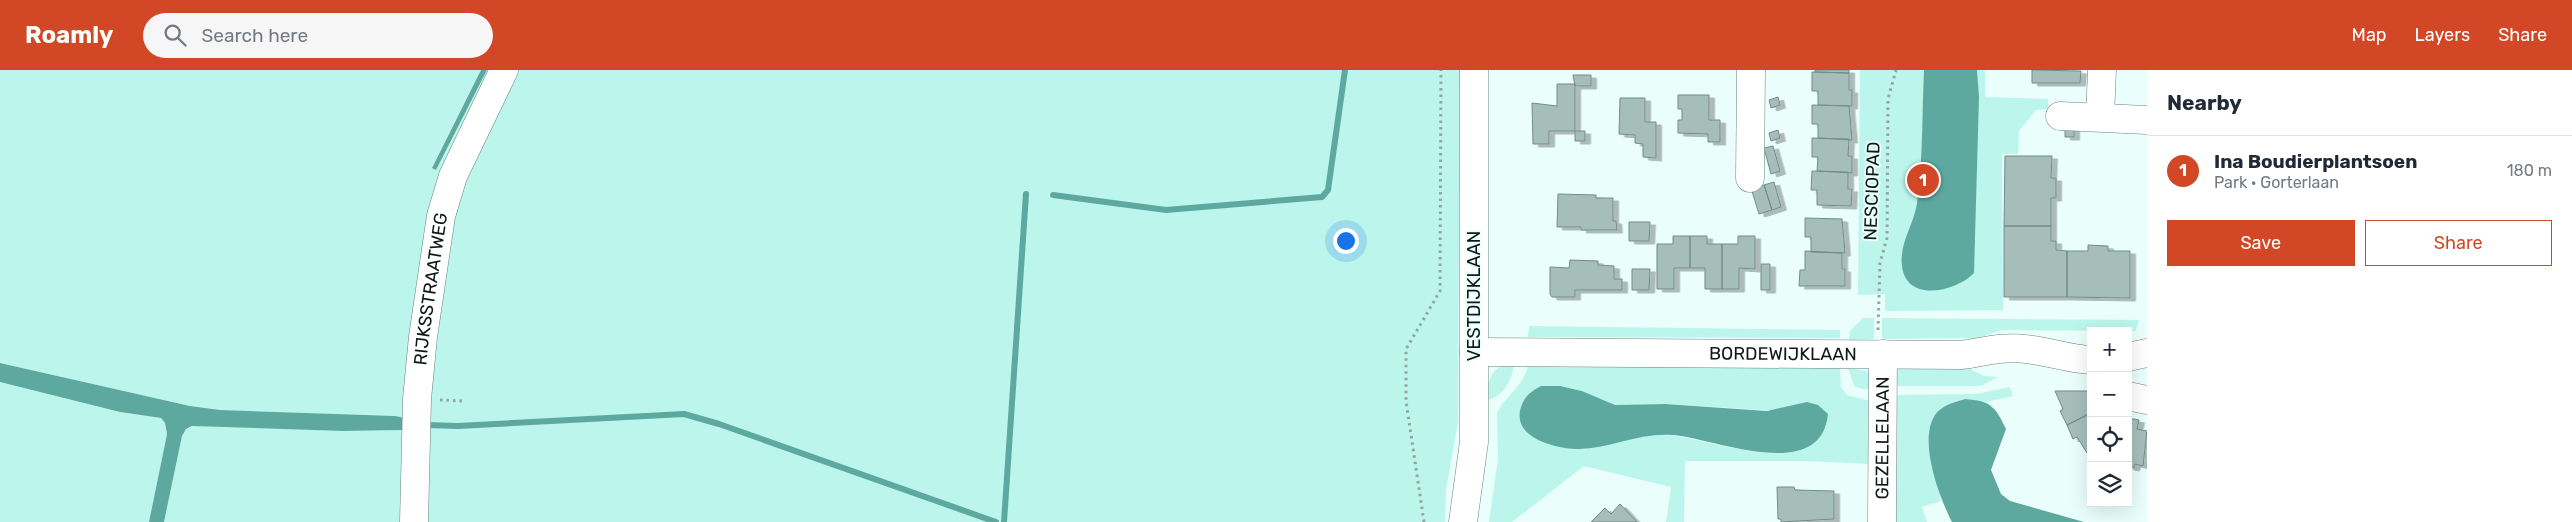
<!DOCTYPE html>
<html lang="en">
<head>
<meta charset="utf-8">
<style>
	:root { --surface:#fff; --page:#f6f6f7; --text:#1f2937; --muted:#747a83; --line:#e0e1e3; --accent:#d24827 }
	body { margin:0; font-family:Rubik,sans-serif; background:var(--page); color:var(--text) }
	.controls { position:absolute; right:15px; bottom:15px; display:grid; overflow:hidden; border-radius:0px; box-shadow:0 5px 20px #0002 }
	.controls button { width:45px; height:45px; display:grid; place-items:center; padding:0; border:0; border-bottom:1px solid var(--line); background:var(--surface); color:var(--text); font:25px sans-serif }
	.you { position:absolute; left:1345px; top:170px; width:18px; height:18px; margin:-12px; border:4px solid #fff; border-radius:50%; background:#1a73e8; box-shadow:0 0 0 8px #1a73e833 }
	.badge { display:grid; place-items:center; width:32px; height:32px; border-radius:50%; background:var(--accent); color:#fff; font-size:16px; font-weight:700 }
	.pin { position:absolute; translate:-50% -50%; border:2px solid #fff; box-shadow:0 1px 5px #0006 }
	.list { margin:0; padding:0; list-style:none }
	h2 { display:flex; justify-content:space-between; align-items:center; height:65px; margin:0; padding:0 20px; font-size:21px }
	h2 small { font-size:16px; font-weight:400; color:var(--muted) }
	.list li { display:grid; grid-template-columns:32px 1fr auto; gap:15px; align-items:center; box-sizing:border-box; height:70px; padding:0 20px; border-top:1px solid var(--line) }
	.list b { display:block; font-size:19px; white-space:nowrap }
	.list p { margin:0; font-size:16px; white-space:nowrap; color:var(--muted) }
	.list em { font-size:16px; font-style:normal; color:var(--muted) }
	.actions { display:flex; gap:10px; padding:15px 20px }
	.actions a { flex:1; padding:11px 0; border:1px solid var(--accent); border-radius:0px; text-align:center; font-size:18px; color:var(--accent) }
	.actions .main { background:var(--accent); color:#fff }
	.icon { flex:none; width:28px; height:28px; fill:none; stroke:currentColor; stroke-width:2; stroke-linecap:round; stroke-linejoin:round }
	.map { position:relative; flex:none; width:2147px; height:452px; overflow:hidden }
	header { display:flex; align-items:center; gap:30px; box-sizing:border-box; height:70px; padding:0 25px; background:var(--accent); color:#fff }
	header strong { font-size:24px }
	nav { display:flex; gap:28px; margin-inline-start:auto; font-size:18px }
	.search { width:350px; height:45px; background:var(--page); display:flex; align-items:center; gap:12px; box-sizing:border-box; padding:0 18px; border-radius:28px; color:var(--muted); font-size:19px }
	main { display:flex }
	aside { flex:1; background:var(--surface) }
	.map>svg:first-child { display:block }
</style>
</head>
<body>
<header>
<strong>Roamly</strong>
<div class="search"><svg class="icon" aria-label="search" viewBox="0 0 24 24"><circle cx="10" cy="10" r="6"/><path d="M15 15l6 6"/></svg>Search here</div>
<nav><a>Map</a><a>Layers</a><a>Share</a></nav>
</header>
<main>
<div class="map">
<svg width="2147" height="452" viewBox="0 0 2147 452">
	<defs>
		<filter id="shadow"><feDropShadow dx="5.5" dy="3" stdDeviation="0" flood-color="#0004"/></filter>
	</defs>
	<rect width="100%" height="100%" fill="#eafefb"/>
	<!-- green -->
	<path fill="#bcf5ec" fill-rule="evenodd" d="M 0,0 L 481,0 L 432,97 L 436,100 L 487,0 L 499,0 L 455,92 L 407,452 L 164,452 L 182,366 L 186,359 L 197,355 L 343,361 L 404,360 L 395,346 L 220,340 L 190,336 L 0,293 Z
		M 518,0 L 1460,0 L 1458,352 L 1446,420 L 1445,452 L 422,452 L 427,284 L 462,111 L 471,102 Z
		M 1860,0 L 1985,0 L 1985,27 L 2048,29 L 2048,39 L 2036,40 L 2019,61 L 2018,84 L 2002,84 L 2003,240 L 1885,241 L 1885,224 L 1858,225 Z
		M 1863,248 L 1874,248 L 1874,269 L 1849,270 L 1850,261 Z
		M 1882,248 L 2139,250 L 2136,260 L 2130,263 L 2128,261 L 2002,260 L 1978,268 L 1884,269 L 1882,267 Z
		M 1529,256 L 1840,260 L 1840,268 L 1528,267 Z
		M 1908,291 L 1970,299 L 1984,306 L 1998,307 L 1981,316 L 1890,316 L 1898,294 Z
		M 1514,293 C 1513,308 1504,327 1487,330 C 1488,309 1490,296 1514,293 Z
		M 1528,293 L 1840,296 L 1841,317 L 1847,325 L 1870,331 L 1869,394 L 1808,391 L 1685,391 L 1684,452 L 1666,452 L 1671,417 L 1584,396 L 1512,452 L 1489,452 L 1498,389 L 1497,342 C 1507,324 1526,315 1528,293 ZM 1560,316 L 1582,321 L 1615,335 L 1665,334 L 1827,344 C 1821,417 1702,365 1661,364 C 1633,364 1606,379 1578,378 C 1570,378 1560,376 1552,374 Z
		M 1848,298 L 1867,301 L 1870,305 L 1871,319 L 1862,319 L 1854,316 Z
		M 0,312 L 120,342 L 161,348 L 165,353 L 167,364 L 149,452 L 0,452 Z
		M 2010,317 L 2013,326 L 1986,332 L 1965,329 L 1953,332 L 1930,358 L 1930,381 L 1941,431 L 1922,437 L 1927,452 L 1893,452 L 1893,325 L 1976,324 Z"/>
	<!-- water -->
	<path fill="#5ea99f" d="M 481,0 L 487,0 L 436,100 L 432,98 Z
		M 1924,0 L 1977,0 L 1979,27 L 1974,203 C 1956,222 1906,233 1902,196 C 1899,173 1914,155 1917,133 C 1923,90 1922,44 1924,0 Z
		M 0,293 L 190,336 L 220,340 L 395,346 L 405,348 L 404,360 L 343,361 L 192,356 L 186,359 L 182,366 L 164,452 L 149,452 L 167,364 L 165,353 L 161,348 L 120,342 L 0,312 Z
		M 1541,316 L 1560,316 L 1582,321 L 1615,335 L 1665,334 L 1767,341 L 1807,332 L 1818,335 L 1828,344 C 1821,415 1713,368 1673,365 C 1641,362 1611,378 1579,379 C 1556,379 1511,368 1521,337 C 1525,326 1530,322 1541,316 Z
		M 1965,329 C 1991,331 1995,336 2006,359 L 1991,400 L 2001,424 L 2010,431 L 2084,452 L 1952,452 C 1939,427 1918,371 1935,345 C 1941,336 1954,332 1965,329 Z"/>
	<g fill="none" stroke-linecap="round" stroke-linejoin="round">
		<!-- stream -->
		<path stroke="#5ea99f" stroke-width="6" d="M 1053,125 L 1166,140 L 1322,127 L 1328,120 L 1345,0
			M 426,359 L 426,355 L 458,356 L 684,344 L 719,354 L 996,452
			M 1004,452 L 1026,124"/>
	</g>
	<!-- building -->
	<path fill="#a6beba" stroke="#748b87" filter="url(#shadow)" d="M 1815,0 L 1849,0 L 1849,3 L 1815,2 Z
		M 2032,0 L 2081,1 L 2080,13 L 2032,13 Z
		M 1812,2 L 1849,3 L 1849,20 L 1852,20 L 1852,36 L 1818,35 L 1818,21 L 1812,21 Z
		M 1573,5 L 1591,5 L 1591,16 L 1575,16 Z
		M 1557,14 L 1575,14 L 1575,61 L 1585,61 L 1585,71 L 1575,71 L 1575,61 L 1549,61 L 1549,74 L 1533,74 L 1532,33 L 1557,36 Z
		M 1678,25 L 1709,25 L 1709,50 L 1720,50 L 1720,72 L 1708,72 L 1708,64 L 1678,63 L 1678,50 L 1682,50 L 1682,39 L 1678,39 Z
		M 1778,27 L 1780,35 L 1771,38 L 1769,30 Z
		M 1620,28 L 1645,28 L 1645,52 L 1656,52 L 1656,88 L 1643,87 L 1643,74 L 1635,73 L 1635,65 L 1619,64 Z
		M 1812,35 L 1849,36 L 1852,70 L 1818,68 L 1818,54 L 1812,54 Z
		M 2065,57 L 2074,57 L 2074,67 L 2065,67 Z
		M 1778,60 L 1780,68 L 1771,71 L 1769,63 Z
		M 1812,68 L 1849,69 L 1848,86 L 1852,86 L 1852,103 L 1817,101 L 1818,87 L 1812,87 Z
		M 1773,76 L 1780,101 L 1771,104 L 1764,78 Z
		M 2005,86 L 2052,86 L 2051,108 L 2056,108 L 2056,128 L 2051,128 L 2051,156 L 2004,156 Z
		M 1812,101 L 1848,102 L 1848,119 L 1852,119 L 1851,136 L 1817,135 L 1817,120 L 1811,120 Z
		M 1774,112 L 1781,137 L 1772,140 L 1764,115 Z
		M 1764,115 L 1772,140 L 1759,144 L 1751,118 Z
		M 1558,124 L 1596,125 L 1596,128 L 1613,128 L 1613,151 L 1616,151 L 1617,160 L 1581,160 L 1581,157 L 1557,157 Z
		M 1805,148 L 1842,149 L 1845,183 L 1811,182 L 1811,167 L 1805,167 Z
		M 1629,152 L 1650,152 L 1649,171 L 1629,171 Z
		M 2004,156 L 2051,156 L 2051,171 L 2056,171 L 2056,180 L 2067,181 L 2067,227 L 2004,227 Z
		M 1673,166 L 1690,166 L 1690,198 L 1674,198 L 1674,219 L 1657,219 L 1657,174 L 1673,174 Z
		M 1690,166 L 1707,166 L 1707,174 L 1722,174 L 1722,219 L 1705,219 L 1705,198 L 1690,198 Z
		M 1738,166 L 1755,166 L 1755,199 L 1739,198 L 1739,219 L 1722,219 L 1722,174 L 1738,174 Z
		M 2088,175 L 2108,176 L 2108,181 L 2130,181 L 2130,228 L 2067,227 L 2067,181 L 2088,181 Z
		M 1805,181 L 1842,183 L 1842,199 L 1845,199 L 1845,216 L 1799,216 L 1800,200 L 1805,200 Z
		M 1570,190 L 1598,191 L 1598,195 L 1614,196 L 1614,209 L 1622,209 L 1622,220 L 1575,220 L 1575,227 L 1552,227 L 1550,224 L 1550,197 L 1569,198 Z
		M 1761,194 L 1770,194 L 1770,220 L 1761,220 Z
		M 1632,199 L 1650,199 L 1649,220 L 1632,220 Z
		M 2055,321 L 2091,321 L 2091,343 L 2067,355 L 2060,341 L 2063,339 Z
		M 2091,343 L 2091,378 L 2087,383 L 2077,367 L 2073,369 L 2067,355 Z
		M 2128,348 L 2139,350 L 2137,359 L 2147,361 L 2143,396 L 2135,394 L 2134,398 L 2128,397 Z
		M 1777,417 L 1794,417 L 1795,420 L 1834,421 L 1834,449 L 1781,452 L 1781,449 L 1778,449 Z
		M 1620,434 L 1637,452 L 1591,452 L 1605,438 L 1611,444 Z"/>
	<g fill="none" stroke-linecap="round" stroke-linejoin="round">
		<defs>
			<g id="minor">
				<path d="M 2060,46 L 2147,50"/>
				<path d="M 2100,47 L 2102,0"/>
				<path d="M 1750,108 L 1751,0"/>
				<path id="s1" d="M 1474,282 L 1962,285 C 1983,282 2004,276 2025,279 C 2048,281 2068,289 2091,290"/>
				<path d="M 2128,287 L 2147,283"/>
				<path d="M 2128,326 L 2147,330"/>
				<path id="s2" d="M 414,452 L 417,329 L 423,267 L 441,146 L 453,106 L 504,0"/>
				<path d="M 1463,452 L 1474,372 L 1474,0"/>
				<path id="s3" d="M 1882,452 L 1883,284"/>
			</g>
		</defs>
		<!-- minor casing -->
		<use href="#minor" stroke="#6c837f" stroke-width="29"/>
		<!-- path -->
		<path stroke="#95a4a2" stroke-width="3" stroke-dasharray="2.5 4" stroke-linecap="butt" d="M 1878,260 L 1880,193 L 1887,168 L 1888,29 L 1896,0
			M 440,330 L 464,331
			M 1424,452 L 1406,331 L 1406,279 L 1440,221 L 1441,0"/>
		<!-- minor -->
		<use href="#minor" stroke="#fff" stroke-width="28"/>
	</g>
	<g text-anchor="middle" stroke-width="4" stroke-linejoin="round" paint-order="stroke">
		<!-- street labels -->
		<g font-size="18" fill="#0f1817" stroke="#eafefb">
			<text transform="translate(1872 121) rotate(-88)" y="6">NESCIOPAD</text>
			<text dy="6" stroke="none"><textPath href="#s2" startOffset="234">RIJKSSTRAATWEG</textPath></text>
			<text transform="translate(1474 226) rotate(-90)" y="6">VESTDIJKLAAN</text>
			<text dy="6" stroke="none"><textPath href="#s1" startOffset="309">BORDEWIJKLAAN</textPath></text>
			<text dy="6" stroke="none"><textPath href="#s3" startOffset="84">GEZELLELAAN</textPath></text>
		</g>
	</g>
</svg>
<div class="controls">
<button>+</button>
<button>−</button>
<button><svg class="icon" aria-label="locate" viewBox="0 0 24 24"><circle cx="12" cy="12" r="6"/><path d="M12 2v4M12 18v4M2 12h4M18 12h4"/></svg></button>
<button><svg class="icon" aria-label="layers" viewBox="0 0 24 24"><path d="M12 4l9 5-9 5-9-5zM3 14l9 5 9-5"/></svg></button>
</div>
<div class="you"></div>
<div class="pin badge" style="left:1923px;top:110px">1</div>
</div>
<aside>
<h2>Nearby<small></small></h2>
<ul class="list">
<li><span class="badge">1</span><div><b>Ina Boudierplantsoen</b><p>Park · Gorterlaan</p></div><em>180 m</em></li>
</ul>
<div class="actions"><a class="main">Save</a><a>Share</a></div>
</aside>
</main>
</body>
</html>
